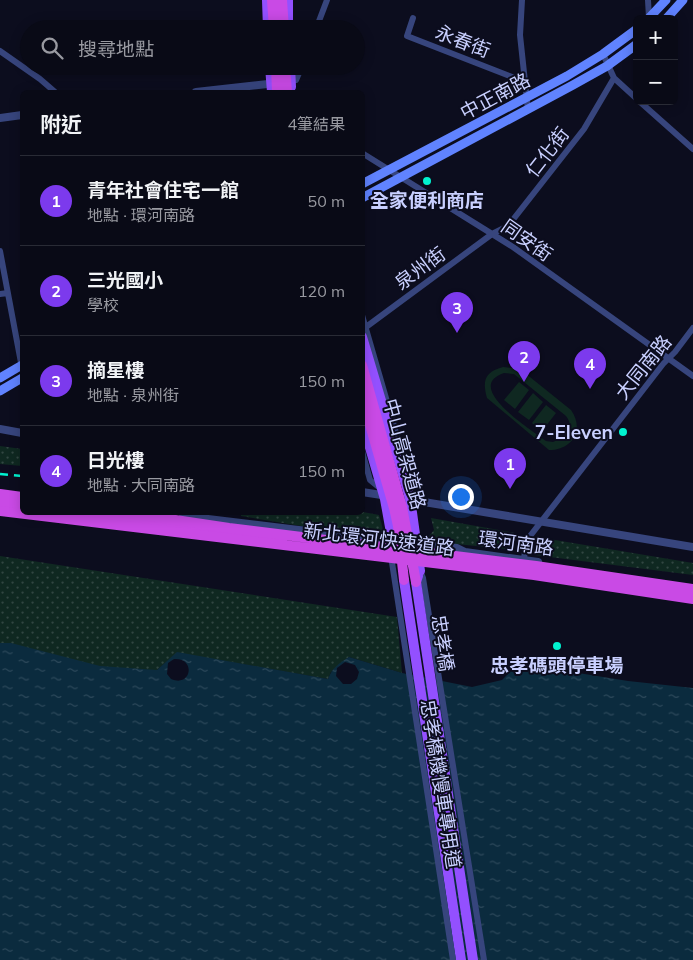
<!DOCTYPE html>
<html lang="zh-TW">
<head>
<meta charset="utf-8">
<style>
	:root { --surface:#090a16; --page:#171823; --text:#f1f3f6; --muted:#999aa1; --line:#292b35; --accent:#7c3aed }
	body { margin:0; font-family:Mulish,"Noto Sans TC",sans-serif; background:var(--page); color:var(--text) }
	.controls { position:absolute; right:15px; top:15px; display:grid; overflow:hidden; border-radius:8px; box-shadow:0 2px 12px #0003 }
	.controls button { width:45px; height:45px; display:grid; place-items:center; padding:0; border:0; border-bottom:1px solid var(--line); background:var(--surface); color:var(--text); font:25px sans-serif }
	.you { position:absolute; left:460px; top:496px; width:18px; height:18px; margin:-12px; border:4px solid #fff; border-radius:50%; background:#1a73e8; box-shadow:0 0 0 8px #1a73e833 }
	.badge { display:grid; place-items:center; width:32px; height:32px; border-radius:50%; background:var(--accent); color:#fff; font-size:16px; font-weight:700 }
	.pin { position:absolute; translate:-50% -41px; filter:drop-shadow(0 1px 2px #0008) }
	.pin::after { content:''; position:absolute; top:26px; width:18px; height:15px; background:inherit; clip-path:polygon(0 0,100% 0,50% 100%) }
	.list { margin:0; padding:0; list-style:none }
	h2 { display:flex; justify-content:space-between; align-items:center; height:65px; margin:0; padding:0 20px; font-size:21px }
	h2 small { font-size:16px; font-weight:400; color:var(--muted) }
	.list li { display:grid; grid-template-columns:32px 1fr auto; gap:15px; align-items:center; box-sizing:border-box; height:90px; padding:0 20px; border-top:1px solid var(--line) }
	.list b { display:block; font-size:19px; white-space:nowrap }
	.list p { margin:0; font-size:16px; white-space:nowrap; color:var(--muted) }
	.list em { font-size:16px; font-style:normal; color:var(--muted) }
	.icon { flex:none; width:28px; height:28px; fill:none; stroke:currentColor; stroke-width:2; stroke-linecap:round; stroke-linejoin:round }
	.map { position:relative; flex:none; width:693px; height:960px; overflow:hidden }
	.search { position:absolute; background:var(--surface); box-shadow:0 2px 12px #0003; left:20px; top:20px; width:345px; height:55px; display:flex; align-items:center; gap:12px; box-sizing:border-box; padding:0 18px; border-radius:28px; color:var(--muted); font-size:19px }
	.panel { position:absolute; background:var(--surface); box-shadow:0 2px 12px #0003; left:20px; top:90px; width:345px; height:425px; border-radius:8px }
	.map>svg:first-child { display:block }
</style>
</head>
<body>
<div class="map">
<svg width="693" height="960" viewBox="0 0 693 960">
	<defs>
		<pattern id="green-dots" width="8" height="8" patternUnits="userSpaceOnUse" patternTransform="scale(1.25)"><rect width="8" height="8" fill="#0f2821"/><path d="M2 2h.1M6 6h.1" fill="none" stroke="#314642" stroke-width="1.8" stroke-linecap="round"/></pattern>
		<pattern id="water-ripples" width="26" height="14" patternUnits="userSpaceOnUse" patternTransform="scale(1.25)"><rect width="26" height="14" fill="#0b2b3e"/><path d="M2 4q2-2 4 0t4 0M15 11q2-2 4 0t4 0" fill="none" stroke="#2d495b"/></pattern>
	</defs>
	<rect width="100%" height="100%" fill="#0c0d1e"/>
	<!-- green -->
	<path fill="url(#green-dots)" d="M 0,446 L 22,449 L 22,466 L 0,464 Z
		M 241,512 L 363,512 L 379,515 L 386,540 L 241,516 Z
		M 431,518 L 515,533 L 507,549 L 425,541 L 434,530 Z
		M 537,537 L 693,563 L 693,575 L 534,555 Z
		M 0,556 L 397,617 L 402,673 L 349,657 L 331,672 L 328,679 L 177,653 L 157,670 L 128,672 L 0,647 Z"/>
	<!-- pitch -->
	<path fill="#0f2821" fill-rule="evenodd" d="M 503,367 L 520,369 L 571,410 C 585,430 572,450 549,450 L 487,398 C 482,380 485,372 503,367 ZM 504,373 L 514,374 L 566,416 C 572,424 570,429 565,437 L 553,442 L 546,441 C 532,430 462,387 504,373 Z
		M 519,382 L 529,390 L 515,409 L 504,400 Z
		M 533,393 L 543,402 L 529,420 L 518,412 Z
		M 546,405 L 556,413 L 542,431 L 532,423 Z"/>
	<!-- water -->
	<path fill="url(#water-ripples)" fill-rule="evenodd" d="M 0,643 L 11,643 L 100,666 L 157,670 L 177,652 L 328,679 C 332,668 339,663 349,657 L 402,673 L 472,687 L 502,680 L 512,670 L 523,667 L 541,667 L 628,681 L 693,688 L 693,960 L 0,960 ZM 174,659 C 196,657 192,688 171,679 L 167,674 L 168,663 ZM 345,662 L 355,665 L 359,672 L 357,679 L 351,684 L 343,684 L 336,676 L 337,668 Z"/>
	<g fill="none" stroke-linecap="round" stroke-linejoin="round">
		<!-- minor -->
		<path stroke="#37457d" stroke-width="6" d="M 522,0 L 520,35 L 528,110
			M 648,0 L 649,18
			M 413,18 L 407,36 L 525,82
			M 316,29 L 327,0
			M 0,51 L 40,79 L 55,92
			M 603,54 L 614,78 L 637,99
			M 291,81 L 296,80 L 302,66
			M 639,101 L 693,149
			M 362,153 L 513,247 L 693,376
			M 0,251 L 22,368
			M 0,294 L 8,293
			M 362,315 L 399,443
			M 366,327 L 492,234 L 508,226 L 584,129 L 614,78
			M 362,451 L 370,480 L 381,489
			M 523,564 L 527,540 L 663,364 L 675,352 L 693,328
			M 420,571 L 423,578 L 484,960"/>
		<!-- tertiary -->
		<path stroke="#37457d" stroke-width="8" d="M 196,92 L 277,83
			M 0,118 L 22,115
			M 0,429 L 22,433
			M 362,492 L 388,496
			M 406,499 L 693,547
			M 183,516 L 397,542
			M 411,543 L 457,548 L 465,552 L 538,562"/>
		<!-- secondary -->
		<path stroke="#6083ff" stroke-width="9" d="M 648,19 L 666,0
			M 666,19 L 683,0
			M 362,184 L 567,76 L 603,54 L 637,29
			M 362,198 L 573,85 L 607,66 L 637,44
			M 0,378 L 22,365
			M 0,391 L 22,378"/>
		<!-- primary -->
		<path stroke="#9350ff" stroke-width="10" d="M 267,0 L 268,29
			M 288,0 L 288,23
			M 270,66 L 272,92
			M 290,66 L 291,87
			M 418,576 L 416,582 L 473,960
			M 404,580 L 461,960"/>
		<!-- trunk -->
		<path stroke="#c94ae5" stroke-width="10" d="M 272,0 L 274,29
			M 282,0 L 284,29
			M 0,494 L 22,497
			M 0,502 L 22,505
			M 78,512 L 282,540"/>
		<!-- rail -->
		<path stroke="#01f3d0" stroke-width="2.5" stroke-dasharray="8 6" stroke-linecap="butt" d="M 0,474 L 22,476"/>
		<!-- minor-bridge -->
		<path stroke="#37457d" stroke-width="6" d="M 391,556 L 453,960"/>
		<!-- primary-bridge -->
		<path stroke="#9350ff" stroke-width="10" d="M 362,337 L 410,498 L 420,571
			M 362,420 L 385,499 L 395,555"/>
		<!-- trunk-bridge -->
		<path stroke="#c94ae5" stroke-width="10" d="M 276,66 L 277,92
			M 285,66 L 287,92
			M 362,365 L 402,507 L 416,582
			M 362,397 L 394,508 L 398,526 L 404,580
			M 0,511 L 534,575 L 693,599
			M 122,512 L 229,528 L 536,566 L 693,589"/>
	</g>
	<!-- markers -->
	<g fill="#01f3d0" stroke="#0c0d1e" stroke-width="2">
		<circle cx="427" cy="181" r="5"/>
		<circle cx="623" cy="432" r="5"/>
		<circle cx="557" cy="646" r="5"/>
	</g>
	<g text-anchor="middle" stroke-width="4" stroke-linejoin="round" paint-order="stroke">
		<!-- street labels -->
		<g font-size="19" fill="#c9d0ff" stroke="#0c0d1e">
			<text transform="translate(463 41) rotate(21)" y="7">永春街</text>
			<text transform="translate(495 96) rotate(-28)" y="7">中正南路</text>
			<text transform="translate(547 152) rotate(-52)" y="7">仁化街</text>
			<text transform="translate(527 240) rotate(35)" y="7">同安街</text>
			<text transform="translate(420 268) rotate(-36)" y="7">泉州街</text>
			<text transform="translate(643 367) rotate(-51)" y="7">大同南路</text>
			<text transform="translate(405 454) rotate(75)" y="7">中山高架道路</text>
			<text transform="translate(379 539) rotate(7)" y="7">新北環河快速道路</text>
			<text transform="translate(516 543) rotate(8)" y="7">環河南路</text>
			<text transform="translate(443 643) rotate(81)" y="7">忠孝橋</text>
			<text transform="translate(441 784) rotate(81)" y="7">忠孝橋機慢車專用道</text>
		</g>
		<!-- poi labels -->
		<g font-size="19" font-weight="bold" fill="#c9d0ff" stroke="#0c0d1e">
			<text x="427" y="207">全家便利商店</text>
			<text x="613" y="439" text-anchor="end">7-Eleven</text>
			<text x="557" y="672">忠孝碼頭停車場</text>
		</g>
	</g>
</svg>
<div class="controls">
<button>+</button>
<button>−</button>
</div>
<div class="you"></div>
<div class="pin badge" style="left:510px;top:489px">1</div>
<div class="pin badge" style="left:524px;top:382px">2</div>
<div class="pin badge" style="left:457px;top:333px">3</div>
<div class="pin badge" style="left:590px;top:389px">4</div>
<div class="search"><svg class="icon" aria-label="search" viewBox="0 0 24 24"><circle cx="10" cy="10" r="6"/><path d="M15 15l6 6"/></svg>搜尋地點</div>
<section class="panel">
<h2>附近<small>4筆結果</small></h2>
<ul class="list">
<li><span class="badge">1</span><div><b>青年社會住宅一館</b><p>地點 · 環河南路</p></div><em>50 m</em></li>
<li><span class="badge">2</span><div><b>三光國小</b><p>學校</p></div><em>120 m</em></li>
<li><span class="badge">3</span><div><b>摘星樓</b><p>地點 · 泉州街</p></div><em>150 m</em></li>
<li><span class="badge">4</span><div><b>日光樓</b><p>地點 · 大同南路</p></div><em>150 m</em></li>
</ul>
</section>
</div>
</body>
</html>
